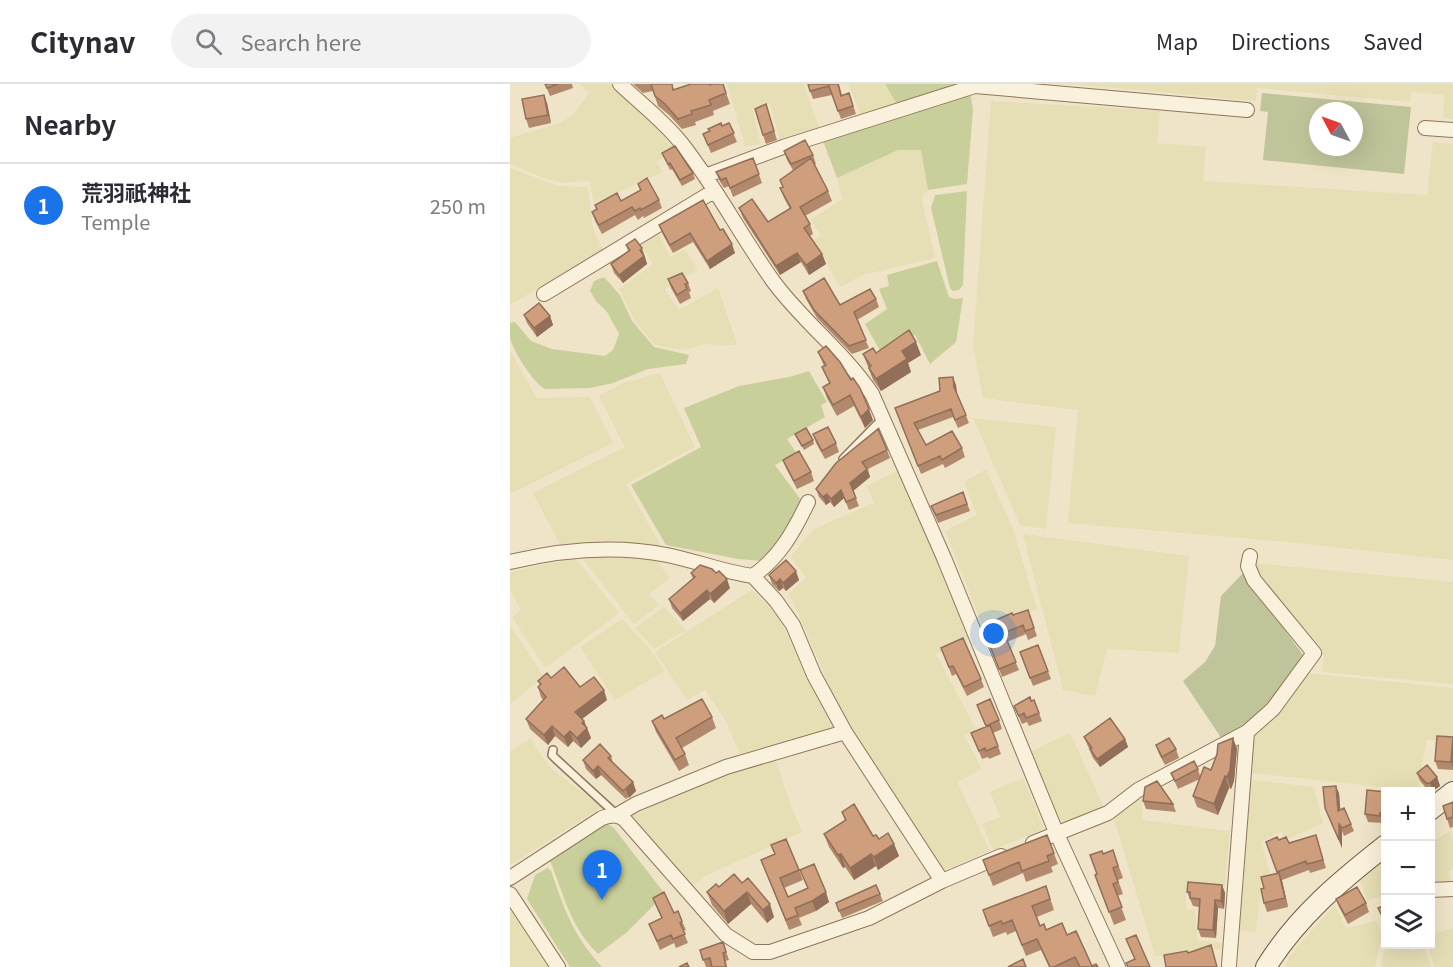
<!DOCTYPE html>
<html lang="en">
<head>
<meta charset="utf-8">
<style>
	:root { --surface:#fff; --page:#f2f2f3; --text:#2b2b33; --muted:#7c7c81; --line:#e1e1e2; --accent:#1a73e8 }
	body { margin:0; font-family:Georgia,"Noto Sans JP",serif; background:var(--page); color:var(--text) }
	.controls { position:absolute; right:18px; bottom:18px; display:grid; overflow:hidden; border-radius:0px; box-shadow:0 6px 24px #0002 }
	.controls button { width:54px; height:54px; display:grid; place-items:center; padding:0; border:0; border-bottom:2px solid var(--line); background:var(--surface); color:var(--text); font:30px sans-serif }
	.compass { position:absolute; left:799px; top:18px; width:54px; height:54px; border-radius:50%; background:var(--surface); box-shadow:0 6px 24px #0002; rotate:311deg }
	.you { position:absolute; left:484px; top:550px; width:21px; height:21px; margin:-15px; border:4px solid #fff; border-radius:50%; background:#1a73e8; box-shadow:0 0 0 9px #1a73e833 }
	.badge { display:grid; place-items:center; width:39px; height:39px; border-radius:50%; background:var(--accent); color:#fff; font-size:20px; font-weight:700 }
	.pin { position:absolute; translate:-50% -50px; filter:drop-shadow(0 2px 3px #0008) }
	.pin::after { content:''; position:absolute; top:32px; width:21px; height:18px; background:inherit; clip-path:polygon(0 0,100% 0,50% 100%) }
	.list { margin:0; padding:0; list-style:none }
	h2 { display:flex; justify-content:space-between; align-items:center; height:78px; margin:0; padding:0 24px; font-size:26px }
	h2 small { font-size:20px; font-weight:400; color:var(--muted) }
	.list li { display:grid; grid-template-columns:39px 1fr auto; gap:18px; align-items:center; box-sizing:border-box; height:84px; padding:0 24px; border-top:2px solid var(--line) }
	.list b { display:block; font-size:22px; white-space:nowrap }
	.list p { margin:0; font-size:20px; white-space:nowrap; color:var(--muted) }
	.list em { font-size:20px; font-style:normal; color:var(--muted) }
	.icon { flex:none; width:33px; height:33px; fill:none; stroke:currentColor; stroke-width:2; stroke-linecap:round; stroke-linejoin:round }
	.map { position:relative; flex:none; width:943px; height:883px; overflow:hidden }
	header { display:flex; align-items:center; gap:36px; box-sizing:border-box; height:84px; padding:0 30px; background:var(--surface); border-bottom:2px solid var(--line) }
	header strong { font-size:28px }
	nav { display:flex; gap:33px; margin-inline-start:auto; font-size:21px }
	.search { width:420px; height:54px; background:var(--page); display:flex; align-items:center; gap:15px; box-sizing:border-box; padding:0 21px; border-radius:33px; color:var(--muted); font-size:22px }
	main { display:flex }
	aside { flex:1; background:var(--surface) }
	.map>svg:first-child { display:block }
</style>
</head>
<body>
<header>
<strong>Citynav</strong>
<div class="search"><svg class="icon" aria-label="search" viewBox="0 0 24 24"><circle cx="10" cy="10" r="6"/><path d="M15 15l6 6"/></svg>Search here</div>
<nav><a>Map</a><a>Directions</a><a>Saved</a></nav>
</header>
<main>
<aside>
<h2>Nearby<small></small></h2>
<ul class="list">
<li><span class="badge">1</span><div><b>荒羽祇神社</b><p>Temple</p></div><em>250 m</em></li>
</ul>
</aside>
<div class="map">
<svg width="943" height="883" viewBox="0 0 943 883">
	<rect width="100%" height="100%" fill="#f0e4c8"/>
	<!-- farmland -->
	<path fill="#e6deb5" d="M 70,0 L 103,0 L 141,37 L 166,67 L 146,78 L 153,88 L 84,119 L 79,96 L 55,99 L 36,95 L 0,80 L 0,54 L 50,39 L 64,30 L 79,9 Z
		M 217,0 L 294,0 L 309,44 L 270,57 L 260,20 L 242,24 L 251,60 L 235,62 Z
		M 339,0 L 375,0 L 388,22 L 351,33 Z
		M 562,0 L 943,0 L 943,35 L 933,34 L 934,11 L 901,8 L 900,18 L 747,4 L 746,17 Z
		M 481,17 L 650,27 L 647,59 L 696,63 L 693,97 L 917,111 L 923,58 L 943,60 L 943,476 L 777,458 L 558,439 L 568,326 L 473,314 L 463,261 Z
		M 388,66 L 412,66 L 418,106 L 413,111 L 412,116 L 425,174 L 353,191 L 330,203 L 303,156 L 311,151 L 300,136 L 332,115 L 327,94 Z
		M 0,84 L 48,102 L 78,103 L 83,145 L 94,167 L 0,221 Z
		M 149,149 L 160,173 L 175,165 L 188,186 L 155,205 L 169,226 L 208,204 L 227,260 L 214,262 L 196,260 L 173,266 L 159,264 L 144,260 L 125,237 L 109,205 L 143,180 L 131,161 Z
		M 0,267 L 27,314 L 80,313 L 103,359 L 0,410 Z
		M 150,289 L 185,363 L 116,400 L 152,464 L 100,457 L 50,461 L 23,409 L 115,363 L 89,312 L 113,299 Z
		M 463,334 L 546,343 L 536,445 L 510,441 Z
		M 476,385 L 503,445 L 527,525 L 474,545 L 435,447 L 467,431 L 454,398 Z
		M 389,386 L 459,555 L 426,570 L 467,647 L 454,651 L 472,685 L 447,698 L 480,767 L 434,786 L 367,688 L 326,617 L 284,520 L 278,510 L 296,493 L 281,473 L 296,454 L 303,446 L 323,436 L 364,419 L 357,402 Z
		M 513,450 L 679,472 L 669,569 L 597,565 L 585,612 L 553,606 Z
		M 100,472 L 131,473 L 146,476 L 160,494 L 139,510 L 149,521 L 124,540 L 71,473 Z
		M 66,475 L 109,529 L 35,584 L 2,533 L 11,526 L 0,506 L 0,489 L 21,483 Z
		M 745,479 L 943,498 L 943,600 L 812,588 L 814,572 L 748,489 Z
		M 242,506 L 263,527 L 274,543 L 297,596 L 324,645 L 230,670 L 216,637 L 195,606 L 177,616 L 145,568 Z
		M 154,523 L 176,546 L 144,565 L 125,544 Z
		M 112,535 L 139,564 L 155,587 L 105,616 L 70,563 Z
		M 0,541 L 34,593 L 0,620 Z
		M 797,589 L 943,604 L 943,656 L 917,656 L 907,707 L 742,689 L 744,649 Z
		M 560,649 L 594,723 L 556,739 L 548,737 L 520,668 Z
		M 21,654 L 30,670 L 43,686 L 92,723 L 0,781 L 0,667 Z
		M 266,677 L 281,722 L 292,748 L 197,791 L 180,804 L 119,733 L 202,695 Z
		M 513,694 L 534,745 L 483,766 L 472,740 L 490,733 L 480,708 Z
		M 742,696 L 804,703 L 813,739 L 775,756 L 772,747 L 751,758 L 762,794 L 752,797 L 746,848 L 725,846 Z
		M 631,710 L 633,736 L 720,747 L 715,802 L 676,802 L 676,825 L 685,825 L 687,856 L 712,859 L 711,865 L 645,872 L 603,732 Z
		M 940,747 L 943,755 L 943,786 L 939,787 L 942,799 L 921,799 L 920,755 L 923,757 Z
		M 873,777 L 875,782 L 875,797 L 870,798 L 874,811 L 857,817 L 850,796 Z
		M 0,821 L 40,883 L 0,883 Z
		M 825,821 L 836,844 L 866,837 L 872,851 L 865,883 L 776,883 L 778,875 L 792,857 Z
		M 943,844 L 943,883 L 924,883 L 918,861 L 920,860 L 921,850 Z
		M 875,859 L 899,861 L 901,867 L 915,863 L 921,883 L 871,883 Z"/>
	<!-- green -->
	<path fill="#c9cf9b" d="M 375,0 L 450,0 L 388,22 Z
		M 454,12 L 461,12 L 463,26 L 457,100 L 418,106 L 411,66 L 388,66 L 327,94 L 313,57 Z
		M 457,107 L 453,201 L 449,206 L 443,207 L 440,204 L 421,124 L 425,111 Z
		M 427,177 L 439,213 L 445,215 L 453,214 L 446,258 L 420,280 L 405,251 L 372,270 L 355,240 L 377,225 L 369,205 L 379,202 L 377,191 Z
		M 94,193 L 110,211 L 122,237 L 144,263 L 179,271 L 176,280 L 138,285 L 103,299 L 80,304 L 35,305 C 24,300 2,265 0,254 C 0,249 0,244 0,239 L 5,238 L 21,257 L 42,265 L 95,272 L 103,266 L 109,250 L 97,228 L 86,217 L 80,207 L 84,197 Z
		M 299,287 L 317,318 L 311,321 L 315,333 L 277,355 L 287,370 L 265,381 L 291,416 C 286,442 270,459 252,477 L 228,475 L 156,461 L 121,401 L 191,363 L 174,324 L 229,302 L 279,293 Z
		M 97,740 L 103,743 L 155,810 L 116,849 L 88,870 C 59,841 55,813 40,777 Z
		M 38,784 L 41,787 C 55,827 63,851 92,883 L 60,883 L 17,815 L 25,791 Z"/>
	<!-- cemetery -->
	<path fill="#bfc49a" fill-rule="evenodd" d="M 752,9 L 901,23 L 894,90 L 753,76 L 758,28 L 750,27 ZM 808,27 L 844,27 L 844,63 L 808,63 Z
		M 733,489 L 796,575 L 747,633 L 712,655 L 673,597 L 695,578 L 705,562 L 711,512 Z"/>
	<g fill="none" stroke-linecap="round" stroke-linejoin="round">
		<defs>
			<path id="lane" d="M 333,375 L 373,334
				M 43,666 L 42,671 L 46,675 L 107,731"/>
			<path id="street" d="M 110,0 C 131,20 154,37 172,60 C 206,103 231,152 263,197 C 293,238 334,268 362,310 L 434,474 L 546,748 L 608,883
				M 465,2 L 737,26
				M 915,44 L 943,46
				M 195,92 L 273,63 L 465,2 L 465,0
				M 34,210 L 204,107
				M 0,478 C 50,466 106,461 157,471 C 186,477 214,488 243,492 C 270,473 284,447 298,418
				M 243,492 L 266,517 L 283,541 L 304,591 L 335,648 L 432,797
				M 737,648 L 763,625 L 804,569 L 744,496 L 738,482 L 740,472
				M 107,731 L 126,720 L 216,683 L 335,648
				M 523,759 L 598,729 L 628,706 L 737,648 L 719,881
				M 0,794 L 92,734 C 101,731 106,730 114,735 L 216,851 L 243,868 L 260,868 L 359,834 L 432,797 L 491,772
				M 920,806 L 943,805
				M 0,810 L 48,883"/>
			<path id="secondary" d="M 920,726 L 943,708
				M 756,883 C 787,833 830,797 876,761"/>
		</defs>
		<!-- lane casing -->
		<use href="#lane" stroke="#8d765c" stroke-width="10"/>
		<!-- street casing -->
		<use href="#street" stroke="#8d765c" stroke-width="16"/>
		<!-- secondary casing -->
		<use href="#secondary" stroke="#6f573f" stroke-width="22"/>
		<!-- lane -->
		<use href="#lane" stroke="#faf1dc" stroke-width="7"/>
		<!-- street -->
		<use href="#street" stroke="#faf1dc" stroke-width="14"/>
		<!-- secondary -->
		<use href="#secondary" stroke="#faf1dc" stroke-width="20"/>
	</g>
	<!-- wall -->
	<path fill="#b2896c" d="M 35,0 L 62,0 L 63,4 L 40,12 Z
		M 123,0 L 162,0 L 164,6 L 213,0 L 220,20 L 203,27 L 204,31 L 185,38 L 186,41 L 172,45 L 159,31 L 148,22 L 143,7 L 133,9 Z
		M 329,0 L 332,11 L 339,9 L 346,30 L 331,35 L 322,11 L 303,15 L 300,7 Z
		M 37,19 L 41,39 L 19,44 L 16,35 Z
		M 256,20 L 267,56 L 256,60 L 253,51 Z
		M 219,39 L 227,58 L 201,69 L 193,50 Z
		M 274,67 L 303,71 L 306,80 L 304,81 L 318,107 L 322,117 L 295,132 L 300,140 L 303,150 L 300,152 L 312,170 L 316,180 L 299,191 L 291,178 L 270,191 L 233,134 L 229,124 L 258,138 L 280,125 L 274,114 L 270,104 L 273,103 L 283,86 L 277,76 Z
		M 152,69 L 183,89 L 185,95 L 172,102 L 162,85 L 160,86 Z
		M 243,74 L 252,99 L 223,113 L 219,102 L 214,104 L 209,96 L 206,88 Z
		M 128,100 L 149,116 L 152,124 L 134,134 L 133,132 L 128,136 L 125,131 L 92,150 L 85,137 L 82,128 L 87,125 L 85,121 L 111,117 L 130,107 Z
		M 149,141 L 210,146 L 225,169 L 200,185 L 183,158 L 163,169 L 152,149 Z
		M 116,161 L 135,173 L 137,180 L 113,199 L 104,189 L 101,180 L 118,167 Z
		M 158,195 L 178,199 L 181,207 L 179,208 L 181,214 L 170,220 L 161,204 Z
		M 293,207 L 330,221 L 366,215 L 369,223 L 347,236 L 359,264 L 342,270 L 307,234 L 296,215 Z
		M 14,231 L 40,232 L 43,241 L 27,253 L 17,239 Z
		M 308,268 L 363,336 L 355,344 L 344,322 L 327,332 L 317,314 L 313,303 L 319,299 L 312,283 L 314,282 Z
		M 366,269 L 411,271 L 398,279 L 401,288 L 371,307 L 363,296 L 353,270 Z
		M 446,301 L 447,309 L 459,339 L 448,344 L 443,333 L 408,346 L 416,361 L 452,364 L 455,373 L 435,384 L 433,380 L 411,390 L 385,324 Z
		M 285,350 L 303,356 L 304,360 L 294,366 Z
		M 303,350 L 326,359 L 329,368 L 315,375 L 306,359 Z
		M 377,366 L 380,374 L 358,385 L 360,393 L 343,407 L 349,422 L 339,426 L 334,414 L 324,423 L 320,418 L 316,421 L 309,413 L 306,405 L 326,379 Z
		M 273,376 L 301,388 L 304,397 L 287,405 L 276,384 Z
		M 453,408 L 460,427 L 428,439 L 421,422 Z
		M 181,489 L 220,504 L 204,519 L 200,515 L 173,537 L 162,524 L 159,515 L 183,495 Z
		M 259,491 L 289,496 L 276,507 L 273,504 L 269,507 L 262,500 Z
		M 503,531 L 524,544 L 527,552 L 518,556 L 516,550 L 497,558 L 509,586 L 492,593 L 472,542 Z
		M 528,561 L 541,595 L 523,602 L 510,568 Z
		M 431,564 L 471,595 L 474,603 L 457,612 L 446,590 L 442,592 Z
		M 41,594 L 70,603 L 97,616 L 72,635 L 74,637 L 81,654 L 71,664 L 63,657 L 58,663 L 45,652 L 38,661 L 20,645 L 16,635 L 33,616 L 31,613 L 28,603 L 30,601 L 28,597 Z
		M 524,616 L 532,637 L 519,642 L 517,638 L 512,640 L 504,622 Z
		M 467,621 L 489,636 L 492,645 L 483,649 L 491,670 L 479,675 L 478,673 L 472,675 L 461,649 L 476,643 Z
		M 202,633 L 206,644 L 172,664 L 175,670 L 179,681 L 169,687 L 146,648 L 142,637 L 154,635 Z
		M 574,653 L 615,655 L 618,663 L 590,683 L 583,674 Z
		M 943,653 L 943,686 L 928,685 L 925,677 Z
		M 723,654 L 727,665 L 724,697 L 721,705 L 719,704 L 708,731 L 687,723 L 683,712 L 690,695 L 668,705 L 661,689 L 688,685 L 690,692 L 701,686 Z
		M 646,661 L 666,665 L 669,674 L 655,681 L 649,670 Z
		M 101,672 L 103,679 L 123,698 L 126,707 L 116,715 L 91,691 L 86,695 L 76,685 L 73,676 Z
		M 907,689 L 927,693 L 930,702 L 923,707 L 919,707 L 910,697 Z
		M 876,708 L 876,737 L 873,737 L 873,739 L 858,738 L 855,730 Z
		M 829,709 L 830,726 L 841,740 L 844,747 L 834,752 L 832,747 L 832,764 L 815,724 Z
		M 633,717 L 663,720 L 666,728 L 636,725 Z
		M 943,718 L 943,743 L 940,744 L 933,722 Z
		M 332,728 L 363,752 L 384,760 L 389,772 L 368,786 L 366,782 L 344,796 L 335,783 L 333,784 L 319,763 L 314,750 L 335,737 Z
		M 537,751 L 548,780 L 541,783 L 543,788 L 516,798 L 513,789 L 483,802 L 473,776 Z
		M 806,751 L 816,784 L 800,789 L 799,786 L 772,796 L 778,823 L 757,828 L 754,819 L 754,804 L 767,789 L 756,758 L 769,756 L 779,759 Z
		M 603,766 L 613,794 L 608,796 L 613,810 L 607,812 L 616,836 L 604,841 L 585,791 L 587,790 L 593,770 Z
		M 251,776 L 289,786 L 293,796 L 274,804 L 278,813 L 298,805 L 290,786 L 319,818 L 306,827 L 289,834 L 292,841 L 279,846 Z
		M 232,799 L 264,833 L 257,839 L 241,820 L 218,840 L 202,821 L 197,808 L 209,803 Z
		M 712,801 L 715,809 L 714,825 L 708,824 L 706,854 L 691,853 L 688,845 L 689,823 L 683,822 L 677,808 Z
		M 536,802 L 544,826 L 527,833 L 530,842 L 536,846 L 557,851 L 582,882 L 588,883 L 539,883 L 531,866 L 516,872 L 506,847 L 497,851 L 496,848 L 483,853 L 473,826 Z
		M 370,810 L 373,817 L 332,834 L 326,819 Z
		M 143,814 L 164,829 L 172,837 L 176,846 L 173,847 L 178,859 L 166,864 L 164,859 L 150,866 L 139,840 L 152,835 Z
		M 826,815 L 856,819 L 859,828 L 838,840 L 829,823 Z
		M 213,858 L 219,876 L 216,877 L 217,883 L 196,883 L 190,866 Z"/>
	<!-- shaded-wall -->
	<path fill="#916f58" d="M 34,11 L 37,19 L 41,39 L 38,31 Z
		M 222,160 L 225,169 L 200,185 L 197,177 Z
		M 132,164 L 137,180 L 113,199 L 109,191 Z
		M 287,169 L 291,178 L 270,191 L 266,182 Z
		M 312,170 L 316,180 L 299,191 L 296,181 Z
		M 40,232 L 43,241 L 27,253 L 24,244 Z
		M 406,258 L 411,271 L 398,279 L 401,288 L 371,307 L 366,295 L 392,267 Z
		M 443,293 L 446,301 L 447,311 L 444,303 Z
		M 359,325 L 363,336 L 355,344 L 351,333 Z
		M 357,385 L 360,393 L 343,407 L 340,399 Z
		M 331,406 L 334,414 L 324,423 L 321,415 Z
		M 317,410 L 320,418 L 316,421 L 313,413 Z
		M 286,487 L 289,496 L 276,507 L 273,499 Z
		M 217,495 L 220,504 L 204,519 L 200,510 Z
		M 270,495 L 273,504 L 269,507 L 266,499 Z
		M 197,506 L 200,515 L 173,537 L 170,529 Z
		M 94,606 L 97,616 L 68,638 L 65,628 Z
		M 74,637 L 81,654 L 71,664 L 67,654 L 72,639 Z
		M 42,642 L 45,652 L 38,661 L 34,651 Z
		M 60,647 L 63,657 L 58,663 L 54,653 Z
		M 943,653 L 943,684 L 941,678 Z
		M 723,654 L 727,665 L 724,697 L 721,705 L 717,693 Z
		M 615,655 L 618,663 L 590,683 L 587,675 Z
		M 88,682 L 91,691 L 86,695 L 83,687 Z
		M 715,692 L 719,704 L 708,731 L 704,720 Z
		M 927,693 L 930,702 L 923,707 L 920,699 Z
		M 123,698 L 126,707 L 119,714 L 116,705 Z
		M 826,702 L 829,709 L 831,734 L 828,727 Z
		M 829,740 L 832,747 L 832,764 L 829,756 Z
		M 384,760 L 389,772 L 368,786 L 364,773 Z
		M 331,770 L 335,783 L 333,784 L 328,771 Z
		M 361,770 L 366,782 L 344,796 L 340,784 Z
		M 769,789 L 772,797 L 778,823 L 775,814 Z
		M 712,801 L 715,809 L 714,825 L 711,817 Z
		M 237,808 L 241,820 L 218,840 L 214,827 Z
		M 316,808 L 319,818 L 306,827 L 302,817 Z
		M 705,816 L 708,824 L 706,854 L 703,846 Z
		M 260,820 L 264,833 L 257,839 L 253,826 Z"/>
	<!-- building -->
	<path fill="#cf9f7d" stroke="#916f58" stroke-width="1.5" d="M 35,0 L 48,0 L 37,4 Z
		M 141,0 L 162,0 L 163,6 L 181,0 L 200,0 L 200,1 L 203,0 L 213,0 L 216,9 L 199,16 L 201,21 L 181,27 L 182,30 L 168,35 L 155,20 L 145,12 Z
		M 298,0 L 328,0 L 331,12 L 339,9 L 343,22 L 328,27 L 319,2 L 300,7 Z
		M 34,11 L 38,31 L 16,35 L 12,15 Z
		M 256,20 L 264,47 L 253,51 L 245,25 Z
		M 211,39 L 212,42 L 219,39 L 224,49 L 198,61 L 193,50 L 200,47 L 198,45 Z
		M 295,56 L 303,71 L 281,80 L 274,67 Z
		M 165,62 L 183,89 L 170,96 L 160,79 L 158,80 L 152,69 Z
		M 243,74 L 249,90 L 220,104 L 216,94 L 211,96 L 206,88 Z
		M 301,74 L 318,107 L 290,123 L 300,140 L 294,144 L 312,170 L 296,181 L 287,169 L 266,182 L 229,124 L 242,115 L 258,138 L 281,124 L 270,104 L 273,103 L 270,96 Z
		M 137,94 L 149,116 L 131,126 L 130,124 L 125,127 L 122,123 L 89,141 L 82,128 L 87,125 L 85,121 L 107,109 L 111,117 L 131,106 L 128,100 Z
		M 193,116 L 210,146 L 213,145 L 222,160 L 197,177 L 180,149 L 160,161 L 149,141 Z
		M 125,155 L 132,164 L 130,166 L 134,172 L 109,191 L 101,180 L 120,166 L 116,161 Z
		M 172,189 L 178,199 L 175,200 L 177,205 L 167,211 L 158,195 Z
		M 314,194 L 330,221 L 360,205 L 366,215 L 344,228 L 356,256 L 339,262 L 304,226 L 293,207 Z
		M 29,219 L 40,232 L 24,244 L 14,231 Z
		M 399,246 L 406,258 L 392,267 L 397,275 L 366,295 L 359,284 L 361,282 L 353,270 L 363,264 L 366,269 Z
		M 316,262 L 330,278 L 341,296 L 343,294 L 350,304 L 359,325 L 351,333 L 340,311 L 323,321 L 313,303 L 320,299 L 312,283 L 316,281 L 308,268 Z
		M 443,293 L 444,303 L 456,331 L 445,336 L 441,325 L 404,339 L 416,361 L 442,347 L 452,364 L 432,376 L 430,372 L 408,382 L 385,324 L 430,307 L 429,294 Z
		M 318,343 L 326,359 L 312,367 L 303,350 Z
		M 296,344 L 303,356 L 292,362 L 285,350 Z
		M 368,345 L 377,366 L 352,378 L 357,385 L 340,399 L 346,414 L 336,418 L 331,406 L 321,415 L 317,410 L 313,413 L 306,405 L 326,379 Z
		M 289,367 L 301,388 L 284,397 L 273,376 Z
		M 453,408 L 457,420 L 426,431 L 421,422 Z
		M 276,476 L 286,487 L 273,499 L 270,495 L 266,499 L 259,491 Z
		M 190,481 L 202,485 L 206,489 L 209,487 L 217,495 L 200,510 L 197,506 L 170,529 L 159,515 L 185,493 L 181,489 Z
		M 518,526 L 524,544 L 515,547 L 513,541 L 494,549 L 506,578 L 489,585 L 472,542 L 502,529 L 503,531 Z
		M 453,554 L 471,595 L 454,603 L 443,582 L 439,583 L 431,564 Z
		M 528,561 L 538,587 L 520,594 L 510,568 Z
		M 54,583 L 70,603 L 84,593 L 94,606 L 65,628 L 74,637 L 72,639 L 77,644 L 67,654 L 60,647 L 54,653 L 42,642 L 34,651 L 16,635 L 36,613 L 28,603 L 31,600 L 28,597 L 37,589 L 41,594 Z
		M 520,613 L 521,617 L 524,616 L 529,629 L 516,634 L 514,629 L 509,632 L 504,622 Z
		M 192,615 L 202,633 L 166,654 L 175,670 L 165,676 L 142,637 L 152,631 L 154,635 Z
		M 480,615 L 489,636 L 476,642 L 467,621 Z
		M 600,634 L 615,655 L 587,675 L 580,665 L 582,664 L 574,653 Z
		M 480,641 L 488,662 L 476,667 L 475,664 L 469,667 L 461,649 Z
		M 927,652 L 943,653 L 941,678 L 925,677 Z
		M 659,654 L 666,665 L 652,673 L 646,661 Z
		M 723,654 L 720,686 L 717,693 L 715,692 L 704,720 L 683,712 L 694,683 L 701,686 L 707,670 L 708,660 Z
		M 90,660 L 101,672 L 98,674 L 123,698 L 113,707 L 88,682 L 83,687 L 73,676 Z
		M 684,677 L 688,685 L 665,697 L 661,689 Z
		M 917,681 L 927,693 L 920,699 L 916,699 L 907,689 Z
		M 647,697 L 663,720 L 633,717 L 635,703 Z
		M 826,702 L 828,727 L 834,724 L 841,740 L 832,744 L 829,740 L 829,756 L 815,724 L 813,703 Z
		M 857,706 L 876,708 L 876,730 L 870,729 L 870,732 L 855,730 Z
		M 943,718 L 943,733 L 937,735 L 933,722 Z
		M 344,720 L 363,752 L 366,751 L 369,755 L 378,749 L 384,760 L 364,773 L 361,770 L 340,784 L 331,770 L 328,771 L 314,750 L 336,736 L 332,728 Z
		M 537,751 L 544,769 L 537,772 L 539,777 L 512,787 L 509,778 L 479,791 L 473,776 Z
		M 806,751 L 813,776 L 797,780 L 796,777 L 767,788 L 756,758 L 767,753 L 769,756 L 776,753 L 779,759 Z
		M 276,755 L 289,786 L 270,794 L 278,813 L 298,804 L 290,786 L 304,780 L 316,808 L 302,817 L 285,824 L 288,831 L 276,836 L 251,776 L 265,770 L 261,761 Z
		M 603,766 L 608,782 L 603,784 L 608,798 L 603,800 L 612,823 L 599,828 L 585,791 L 587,790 L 580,771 L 592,767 L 593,770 Z
		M 769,789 L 775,814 L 754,819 L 751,805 L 754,804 L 751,793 Z
		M 224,790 L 232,799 L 238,794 L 260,820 L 253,826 L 237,808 L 214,827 L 197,808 L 206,800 L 209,803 Z
		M 678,798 L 712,801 L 711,817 L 705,816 L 703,846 L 688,845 L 690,815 L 680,814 L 680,808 L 677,808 Z
		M 366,801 L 370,810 L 329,827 L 326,819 Z
		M 536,802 L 540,815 L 522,822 L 530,842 L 534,840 L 536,846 L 552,839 L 557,851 L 566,847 L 582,882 L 586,880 L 588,883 L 570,883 L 565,873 L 544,883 L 540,883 L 527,855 L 512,861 L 502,836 L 493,840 L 491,837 L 479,842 L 473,826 Z
		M 847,803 L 856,819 L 835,831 L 826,815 Z
		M 154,808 L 164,829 L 168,827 L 172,837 L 170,839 L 175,850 L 163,855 L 161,851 L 147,857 L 139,840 L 152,834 L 143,814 Z
		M 876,821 L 876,840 L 868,824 Z
		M 626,851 L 640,883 L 618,883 L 616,879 L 625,875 L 616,855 Z
		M 213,858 L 216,868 L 213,869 L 216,883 L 202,883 L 200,874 L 193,876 L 190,866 Z
		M 701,861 L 707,883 L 656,883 L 654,871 L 677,867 L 678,869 Z
		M 513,875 L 516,883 L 498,883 Z
		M 177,879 L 179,883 L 169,883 Z"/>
</svg>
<div class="controls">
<button>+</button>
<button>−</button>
<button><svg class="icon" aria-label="layers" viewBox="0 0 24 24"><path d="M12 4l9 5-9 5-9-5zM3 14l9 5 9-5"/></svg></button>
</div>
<svg class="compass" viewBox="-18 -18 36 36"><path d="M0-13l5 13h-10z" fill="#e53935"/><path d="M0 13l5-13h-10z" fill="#7c7c81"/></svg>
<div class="you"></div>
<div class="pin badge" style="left:92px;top:816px">1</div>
</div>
</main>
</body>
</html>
